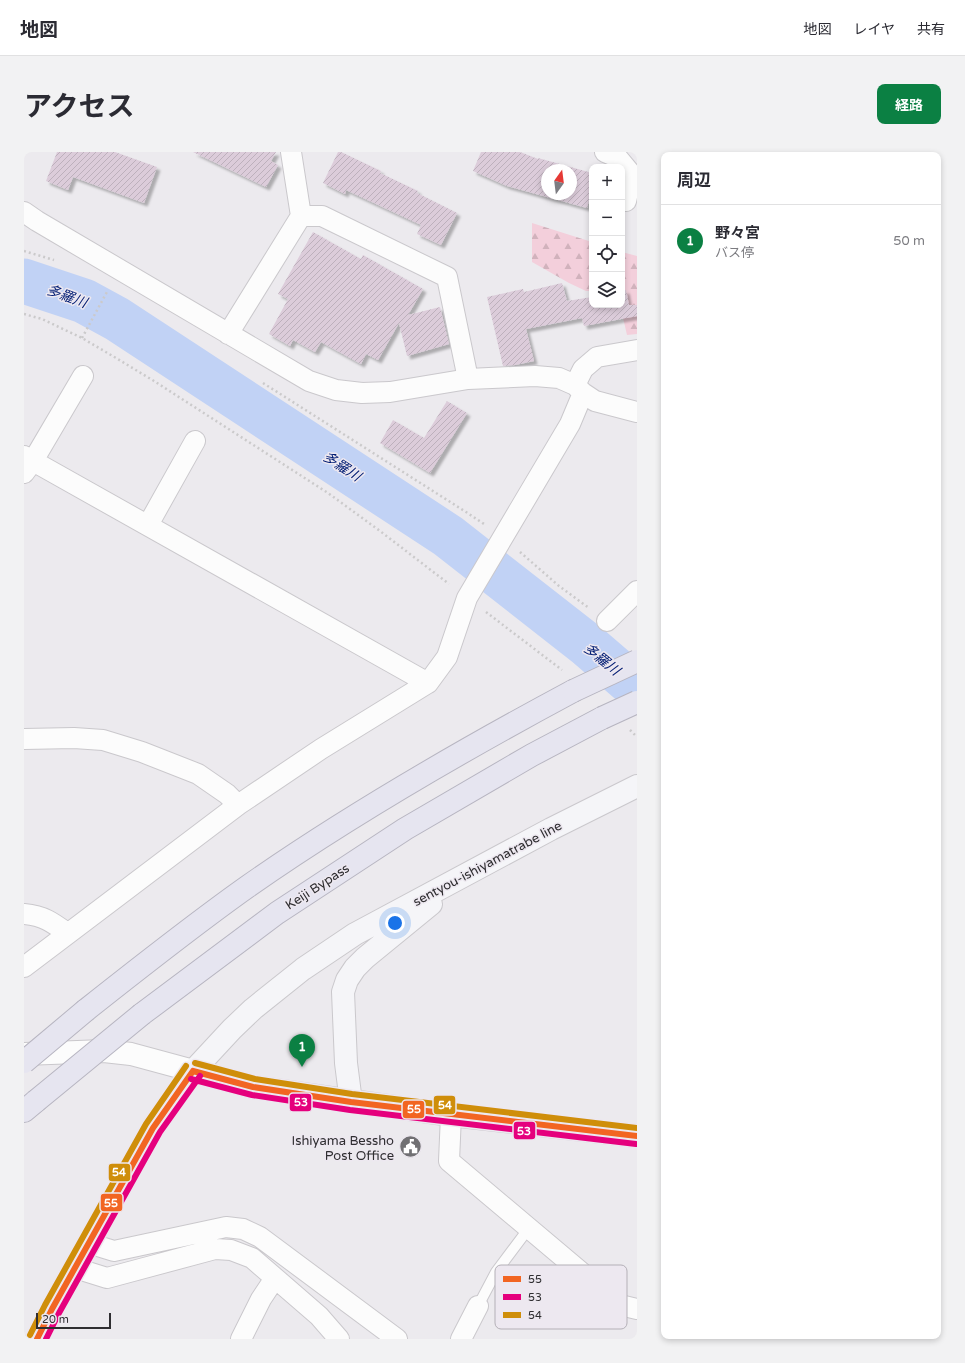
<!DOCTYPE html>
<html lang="ja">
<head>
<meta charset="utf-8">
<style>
	:root { --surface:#fff; --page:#f2f2f3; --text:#2b2b33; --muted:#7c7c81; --line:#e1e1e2; --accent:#0b8043 }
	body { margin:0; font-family:"Varela Round","Noto Sans JP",sans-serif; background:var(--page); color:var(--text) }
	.controls { position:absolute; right:12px; top:12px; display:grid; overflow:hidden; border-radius:8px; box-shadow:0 2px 6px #0003 }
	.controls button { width:36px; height:36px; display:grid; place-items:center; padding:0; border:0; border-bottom:1px solid var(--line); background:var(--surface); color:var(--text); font:20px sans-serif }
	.compass { position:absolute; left:517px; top:12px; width:36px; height:36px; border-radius:50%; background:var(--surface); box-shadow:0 2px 6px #0003; rotate:14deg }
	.scale { position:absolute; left:12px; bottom:10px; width:75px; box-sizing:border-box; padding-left:4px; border:2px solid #2f2e31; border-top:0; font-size:11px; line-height:14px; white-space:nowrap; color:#2f2e31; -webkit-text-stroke:3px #ede8f0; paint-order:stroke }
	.you { position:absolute; left:371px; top:771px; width:14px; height:14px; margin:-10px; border:3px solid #fff; border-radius:50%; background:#1a73e8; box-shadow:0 0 0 6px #1a73e833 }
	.badge { display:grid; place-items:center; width:26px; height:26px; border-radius:50%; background:var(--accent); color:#fff; font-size:13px; font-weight:700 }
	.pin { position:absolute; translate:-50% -33px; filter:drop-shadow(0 1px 2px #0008) }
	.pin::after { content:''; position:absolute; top:21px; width:14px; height:12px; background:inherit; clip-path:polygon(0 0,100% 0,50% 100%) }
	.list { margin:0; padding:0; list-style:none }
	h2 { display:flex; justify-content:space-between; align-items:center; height:52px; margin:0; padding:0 16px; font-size:17px }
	h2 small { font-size:13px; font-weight:400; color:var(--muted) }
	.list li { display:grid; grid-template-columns:26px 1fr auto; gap:12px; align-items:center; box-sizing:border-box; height:72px; padding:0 16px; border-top:1px solid var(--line) }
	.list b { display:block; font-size:15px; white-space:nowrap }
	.list p { margin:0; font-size:13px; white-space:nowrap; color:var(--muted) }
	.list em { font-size:13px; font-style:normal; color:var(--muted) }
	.icon { flex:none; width:22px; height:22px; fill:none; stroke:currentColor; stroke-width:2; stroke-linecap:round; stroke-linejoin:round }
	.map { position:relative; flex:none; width:613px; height:1187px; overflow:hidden; border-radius:8px }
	header { display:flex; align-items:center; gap:24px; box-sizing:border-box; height:56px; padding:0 20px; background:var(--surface); border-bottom:1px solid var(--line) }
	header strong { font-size:19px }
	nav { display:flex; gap:22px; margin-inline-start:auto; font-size:14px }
	.intro { display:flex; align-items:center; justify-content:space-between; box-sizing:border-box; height:96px; padding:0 24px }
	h1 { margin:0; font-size:28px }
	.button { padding:10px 18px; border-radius:8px; background:var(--accent); color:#fff; font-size:14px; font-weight:700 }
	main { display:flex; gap:24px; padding:0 24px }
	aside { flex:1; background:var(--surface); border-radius:8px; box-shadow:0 2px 6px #0003 }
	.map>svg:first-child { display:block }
</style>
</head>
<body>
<header>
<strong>地図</strong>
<nav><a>地図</a><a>レイヤ</a><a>共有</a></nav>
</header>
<div class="intro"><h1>アクセス</h1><a class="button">経路</a></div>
<main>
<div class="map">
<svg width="613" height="1187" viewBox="0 0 613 1187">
	<defs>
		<pattern id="forest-firs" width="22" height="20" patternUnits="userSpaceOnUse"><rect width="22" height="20" fill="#f3cfdb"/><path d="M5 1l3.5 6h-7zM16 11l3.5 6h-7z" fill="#d1b2bc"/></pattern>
		<pattern id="building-hatch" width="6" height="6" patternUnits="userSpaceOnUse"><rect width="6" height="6" fill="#dcccda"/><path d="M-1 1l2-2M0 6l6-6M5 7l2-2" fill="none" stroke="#bdb0bc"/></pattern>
		<filter id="shadow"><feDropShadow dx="3.5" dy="3.5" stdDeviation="1" flood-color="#0004"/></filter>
	</defs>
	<rect width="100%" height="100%" fill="#eceaee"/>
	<!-- forest -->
	<path fill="url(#forest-firs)" d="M 508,71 L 568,90 L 568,139 L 562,139 L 545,131 L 508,110 Z
		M 598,100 L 613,104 L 613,182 L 603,183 L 596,153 L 598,153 Z"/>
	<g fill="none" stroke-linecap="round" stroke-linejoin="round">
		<!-- river -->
		<path stroke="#c1d2f5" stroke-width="45" d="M 0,129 L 60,149 L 93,167 L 424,384 L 562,492 L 613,536"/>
	</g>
	<!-- building -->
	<path fill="url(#building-hatch)" fill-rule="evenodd" filter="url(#shadow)" d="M 33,0 L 91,0 L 133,15 L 120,51 L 49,25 L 44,38 L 22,29 Z
		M 169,0 L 252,0 L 247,9 L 254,13 L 242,35 Z
		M 314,0 L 317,0 L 357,19 L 356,21 L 394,39 L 393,41 L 433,61 L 417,93 L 393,82 L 397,73 L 322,38 L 321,42 L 299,31 Z
		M 457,0 L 496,0 L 514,7 L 514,6 L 568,21 L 568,37 L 563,56 L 483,34 L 449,19 ZM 523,18 L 547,18 L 547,42 L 523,42 Z
		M 289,80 L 337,107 L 339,103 L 399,137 L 384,163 L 416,155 L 425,192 L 383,204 L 375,171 L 354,208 L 342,202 L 337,212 L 297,190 L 291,200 L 269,188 L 266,194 L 245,182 L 264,147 L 254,142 Z
		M 538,131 L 543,149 L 568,145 L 568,153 L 598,153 L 598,139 L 602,138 L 605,153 L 613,153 L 613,164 L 560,174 L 558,166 L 502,177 L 510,209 L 491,213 L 479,214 L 463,145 L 499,137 L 500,140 Z
		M 423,249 L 443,261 L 406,321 L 356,291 L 369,268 L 400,286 Z"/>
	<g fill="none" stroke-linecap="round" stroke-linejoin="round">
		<defs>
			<path id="service" d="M 454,1154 L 472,1120 L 505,1076"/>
			<path id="minor" d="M 581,0 L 593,5 L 608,23 L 602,49
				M 0,60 L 13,69 L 285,229 L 312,238 L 338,241 L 366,240 L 444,227 L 511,224 L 535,226 L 551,233 L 559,241 L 571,249 L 613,260
				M 277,64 L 298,64 L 423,125 L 444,227
				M 204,182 L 277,64 L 267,0
				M 551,233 L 559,217 L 573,205 L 613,198
				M 0,304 L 404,531
				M 0,321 L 9,309 L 59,224
				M 124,373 L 171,289
				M 583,469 L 613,439
				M 0,587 L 50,586 L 79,588 L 118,600 L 174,622 L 203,642 L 214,653
				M 0,762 C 20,764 28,770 43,781
				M 0,815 L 214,653 L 297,597 L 404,531 L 423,505 L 443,446 L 546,272 L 559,241
				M 427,963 L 425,1009 L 596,1153 L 613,1157
				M 64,1091 L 90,1099 L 202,1075 L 219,1077 L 236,1085 L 373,1187
				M 51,1116 L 83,1126 L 191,1097 L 207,1098 L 228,1106 L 295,1164 L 315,1187
				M 217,1187 L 237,1147 L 251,1126
				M 437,1187 L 454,1154"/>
			<path id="tertiary" d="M 0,902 L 80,899 L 107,902 L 229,935 L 427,963 L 613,984"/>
			<path id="secondary" d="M 327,950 L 322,911 L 319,840 L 323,828 L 331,816 L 341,806 L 407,752
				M 13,1187 L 28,1157 L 129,976 L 169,919 L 208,877 L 229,857 L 279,817 L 331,782 L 527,677 L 613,634"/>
			<path id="motorway" d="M 62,858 C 115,816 168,774 223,735 C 327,662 437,599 549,539
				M 118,862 L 253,761 L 381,677 L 508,603 L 578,566
				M 0,959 L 12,949"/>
		</defs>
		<!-- service casing -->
		<use href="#service" stroke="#cac8cc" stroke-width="12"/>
		<!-- minor casing -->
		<use href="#minor" stroke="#cac8cc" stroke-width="22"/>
		<!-- tertiary casing -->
		<use href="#tertiary" stroke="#cac8cc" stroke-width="24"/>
		<!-- secondary casing -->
		<use href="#secondary" stroke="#cac8cc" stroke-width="24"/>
		<!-- motorway casing -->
		<use href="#motorway" stroke="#b7b5c1" stroke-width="24"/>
		<!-- path -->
		<path stroke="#cbcacb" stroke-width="2.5" stroke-dasharray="2 3" stroke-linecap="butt" d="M 0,99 L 30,108
			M 0,162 L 18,167 L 58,186 L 92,206 L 130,229 L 304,341 L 356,379 L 425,432
			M 58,186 L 84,138
			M 239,231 L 442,360 L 460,372
			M 496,400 L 535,434 L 565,456
			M 462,460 L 538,518
			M 606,578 L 613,585"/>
		<!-- service -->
		<use href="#service" stroke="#fcfcfc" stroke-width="10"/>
		<!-- minor -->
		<use href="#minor" stroke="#fcfcfc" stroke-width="20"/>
		<!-- tertiary -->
		<use href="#tertiary" stroke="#fcfcfc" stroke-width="22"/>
		<!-- secondary -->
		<use href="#secondary" stroke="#f5f5f8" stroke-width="22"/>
		<!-- motorway -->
		<use href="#motorway" stroke="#e6e5f0" stroke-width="22"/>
		<defs>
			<path id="motorway-bridge" d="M 549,539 L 613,509
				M 578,566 L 613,550
				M 0,910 L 62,858
				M 12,949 L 118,862"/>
		</defs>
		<!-- motorway-bridge casing -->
		<use href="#motorway-bridge" stroke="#b7b5c1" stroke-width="24" stroke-linecap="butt"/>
		<!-- motorway-bridge -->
		<use href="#motorway-bridge" stroke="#e6e5f0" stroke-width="22"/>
		<defs>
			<path id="bus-1" d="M 169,919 L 229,935 L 327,950 L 613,984
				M 13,1187 L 28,1157 L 129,976 L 169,919"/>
			<path id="bus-2" d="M 167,927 L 228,943 L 326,958 L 612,992
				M 22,1187 L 35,1161 L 136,980 L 176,924"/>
			<path id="bus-3" d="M 171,911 L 231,927 L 328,942 L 613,976
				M 6,1183 L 21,1153 L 122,972 L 162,914"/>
		</defs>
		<!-- bus-1 casing -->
		<use href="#bus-1" stroke="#ede8f0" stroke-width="9"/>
		<!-- bus-2 casing -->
		<use href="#bus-2" stroke="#ede8f0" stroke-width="9"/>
		<!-- bus-3 casing -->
		<use href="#bus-3" stroke="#ede8f0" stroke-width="9"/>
		<!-- bus-1 -->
		<use href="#bus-1" stroke="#f26522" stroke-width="6"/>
		<!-- bus-2 -->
		<use href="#bus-2" stroke="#e5007d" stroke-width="6"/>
		<!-- bus-3 -->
		<use href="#bus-3" stroke="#cf8e0a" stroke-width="6"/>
	</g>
	<!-- icons -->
	<defs>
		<symbol id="civic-disc" viewBox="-11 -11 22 22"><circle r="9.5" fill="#717073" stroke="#ede8f0"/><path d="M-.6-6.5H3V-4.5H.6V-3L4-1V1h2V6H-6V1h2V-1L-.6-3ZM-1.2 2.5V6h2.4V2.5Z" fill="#fff"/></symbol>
	</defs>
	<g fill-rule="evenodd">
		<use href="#civic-disc" x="374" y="982" width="25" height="25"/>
	</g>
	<g text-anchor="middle" stroke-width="3" stroke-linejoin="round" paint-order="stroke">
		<!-- street labels -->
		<g font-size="13" fill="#2f2e31" stroke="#ede8f0">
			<text transform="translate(463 711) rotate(-28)" y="5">sentyou-ishiyamatrabe line</text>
			<text transform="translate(293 734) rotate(-33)" y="5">Keiji Bypass</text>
		</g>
		<!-- poi labels -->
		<g font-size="13" fill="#2f2e31" stroke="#ede8f0" text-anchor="end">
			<text x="370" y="993">Ishiyama Bessho<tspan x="370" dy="15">Post Office</tspan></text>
		</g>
		<!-- water labels -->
		<g font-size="14" font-style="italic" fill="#001c73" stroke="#ede8f0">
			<text transform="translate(43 144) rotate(20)" y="5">多羅川</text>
			<text transform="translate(318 314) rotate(33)" y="5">多羅川</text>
			<text transform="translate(578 507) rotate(39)" y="5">多羅川</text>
		</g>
	</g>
	<!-- legend -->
	<rect x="471" y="1113" width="132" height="64" rx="6" fill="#ede8f0" stroke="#b4b0b7" stroke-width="1"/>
	<rect x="479" y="1124" width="18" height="6" fill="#f26522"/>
	<rect x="479" y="1142" width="18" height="6" fill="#e5007d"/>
	<rect x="479" y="1160" width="18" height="6" fill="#cf8e0a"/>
	<g font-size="11" fill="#2f2e31">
		<text x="504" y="1131">55</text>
		<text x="504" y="1149">53</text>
		<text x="504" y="1167">54</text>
	</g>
	<g stroke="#ede8f0" stroke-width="1.5">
		<rect x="265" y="941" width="23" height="19" rx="4" fill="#e5007d"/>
		<rect x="409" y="943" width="23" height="20" rx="4" fill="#cf8e0a"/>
		<rect x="378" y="948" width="23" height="19" rx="4" fill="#f26522"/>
		<rect x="489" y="969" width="23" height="19" rx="4" fill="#e5007d"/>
		<rect x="84" y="1011" width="23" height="19" rx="4" fill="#cf8e0a"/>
		<rect x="76" y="1041" width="23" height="19" rx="4" fill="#f26522"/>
	</g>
	<g font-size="11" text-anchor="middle" font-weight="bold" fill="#fff">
		<text x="277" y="954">53</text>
		<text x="421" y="957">54</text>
		<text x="390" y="961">55</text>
		<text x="500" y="983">53</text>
		<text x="95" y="1024">54</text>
		<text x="87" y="1055">55</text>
	</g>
</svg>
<div class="controls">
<button>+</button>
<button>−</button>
<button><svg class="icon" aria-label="locate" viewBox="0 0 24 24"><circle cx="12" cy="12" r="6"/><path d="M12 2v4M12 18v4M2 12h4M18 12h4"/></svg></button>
<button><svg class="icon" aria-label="layers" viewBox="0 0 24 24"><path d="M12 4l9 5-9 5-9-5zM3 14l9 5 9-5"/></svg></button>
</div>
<svg class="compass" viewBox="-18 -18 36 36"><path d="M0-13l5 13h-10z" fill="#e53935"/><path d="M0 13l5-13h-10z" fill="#7c7c81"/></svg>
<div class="scale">20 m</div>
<div class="you"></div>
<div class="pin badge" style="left:278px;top:915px">1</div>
</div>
<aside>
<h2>周辺<small></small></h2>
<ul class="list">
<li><span class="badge">1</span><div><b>野々宮</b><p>バス停</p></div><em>50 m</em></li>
</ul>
</aside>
</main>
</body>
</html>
